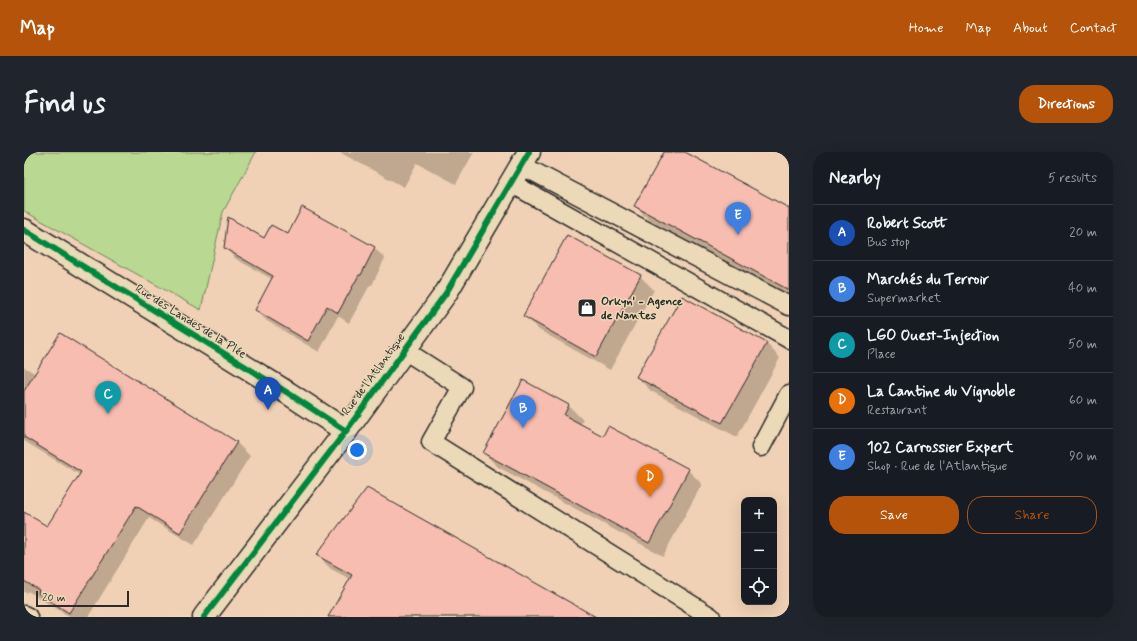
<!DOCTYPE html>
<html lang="en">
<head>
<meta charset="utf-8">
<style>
	:root { --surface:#171b24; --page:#20242c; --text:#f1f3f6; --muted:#9ea1a6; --line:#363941; --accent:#b45309 }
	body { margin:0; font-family:Mynerve,sans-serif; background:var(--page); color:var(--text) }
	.controls { position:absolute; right:12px; bottom:12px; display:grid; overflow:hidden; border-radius:8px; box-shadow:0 4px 16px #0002 }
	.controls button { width:36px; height:36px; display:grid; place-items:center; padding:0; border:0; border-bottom:1px solid var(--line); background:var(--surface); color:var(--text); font:20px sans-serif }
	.scale { position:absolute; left:12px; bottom:10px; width:93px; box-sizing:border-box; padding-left:4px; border:2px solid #2b2b2b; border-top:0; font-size:11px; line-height:14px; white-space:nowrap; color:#2b2b2b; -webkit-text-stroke:3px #ecd9b7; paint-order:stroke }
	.you { position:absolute; left:333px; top:298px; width:14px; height:14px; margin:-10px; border:3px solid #fff; border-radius:50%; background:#1a73e8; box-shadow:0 0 0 6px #1a73e833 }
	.badge { display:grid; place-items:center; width:26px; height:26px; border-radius:50%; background:var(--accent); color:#fff; font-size:13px; font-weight:700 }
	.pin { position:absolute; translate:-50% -33px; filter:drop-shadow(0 1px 2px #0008) }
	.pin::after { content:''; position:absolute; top:21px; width:14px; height:12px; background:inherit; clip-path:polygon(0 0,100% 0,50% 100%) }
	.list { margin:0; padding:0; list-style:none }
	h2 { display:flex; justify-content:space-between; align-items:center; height:52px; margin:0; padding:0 16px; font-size:17px }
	h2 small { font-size:13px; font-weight:400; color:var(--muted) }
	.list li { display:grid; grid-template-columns:26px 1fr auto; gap:12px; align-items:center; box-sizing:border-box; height:56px; padding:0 16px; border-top:1px solid var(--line) }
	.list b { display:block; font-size:15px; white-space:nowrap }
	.list p { margin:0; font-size:13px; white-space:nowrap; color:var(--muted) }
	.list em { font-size:13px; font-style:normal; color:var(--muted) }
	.actions { display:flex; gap:8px; padding:12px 16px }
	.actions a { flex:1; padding:9px 0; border:1px solid var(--accent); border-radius:16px; text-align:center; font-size:14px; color:var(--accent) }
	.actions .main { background:var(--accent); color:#fff }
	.icon { flex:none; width:22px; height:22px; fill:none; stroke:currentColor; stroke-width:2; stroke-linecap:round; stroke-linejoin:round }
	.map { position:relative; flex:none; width:765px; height:465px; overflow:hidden; border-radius:16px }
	header { display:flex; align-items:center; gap:24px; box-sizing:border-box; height:56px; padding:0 20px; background:var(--accent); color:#fff }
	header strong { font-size:19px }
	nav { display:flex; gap:22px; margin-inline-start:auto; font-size:14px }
	.intro { display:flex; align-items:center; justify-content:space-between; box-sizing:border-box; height:96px; padding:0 24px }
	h1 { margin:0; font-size:28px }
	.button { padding:10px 18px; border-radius:16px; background:var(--accent); color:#fff; font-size:14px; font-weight:700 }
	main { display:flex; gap:24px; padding:0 24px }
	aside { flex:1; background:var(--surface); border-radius:16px; box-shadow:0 4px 16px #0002 }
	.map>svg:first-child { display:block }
</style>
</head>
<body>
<header>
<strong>Map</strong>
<nav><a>Home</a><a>Map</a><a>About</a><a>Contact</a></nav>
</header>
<div class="intro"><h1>Find us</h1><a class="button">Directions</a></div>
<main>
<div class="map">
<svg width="765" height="465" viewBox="0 0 765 465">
	<rect width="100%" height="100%" fill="#ecd9b7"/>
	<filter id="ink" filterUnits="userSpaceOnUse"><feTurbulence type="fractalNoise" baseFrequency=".025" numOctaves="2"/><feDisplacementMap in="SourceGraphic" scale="8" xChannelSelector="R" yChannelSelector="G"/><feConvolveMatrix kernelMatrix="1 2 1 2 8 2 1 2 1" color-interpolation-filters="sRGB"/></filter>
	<g filter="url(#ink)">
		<!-- built -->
		<path fill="#f0d1b5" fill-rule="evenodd" d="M 232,0 L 765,0 L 765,465 L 0,465 L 0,59 L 177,157 L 199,60 ZM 720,348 L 750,348 L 750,450 L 720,450 Z"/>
		<!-- green -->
		<path fill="#b9d891" stroke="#72825e" d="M 0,0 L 232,0 L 199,60 L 177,158 L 0,59 Z"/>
		<!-- shadow -->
		<path fill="#0003" d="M 315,0 L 450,0 L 432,32 L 393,11 L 380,35 Z
			M 641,0 L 659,0 L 765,58 L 765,144 L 625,68 L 611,54 Z
			M 265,83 L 350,96 L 361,106 L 348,133 L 346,133 L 325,171 L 314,164 L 295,200 L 243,169 L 232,158 L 248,127 L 212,107 L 201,96 Z
			M 616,124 L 630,138 L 586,218 L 515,178 L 501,164 Z
			M 36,182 L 213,291 L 226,304 L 170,393 L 125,366 L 64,465 L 46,465 L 4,439 L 3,441 L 0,440 L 0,362 L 23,375 L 56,323 L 0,289 L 0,215 L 12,222 Z
			M 742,191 L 756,206 L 713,285 L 627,239 L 613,225 Z
			M 499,229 L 545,254 L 559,268 L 556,273 L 579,285 L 664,318 L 678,332 L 639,404 L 474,315 L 460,301 Z
			M 293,403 L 570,465 L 305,465 L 326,427 L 307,417 Z"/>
		<!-- building -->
		<path fill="#f8bdb1" stroke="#2b2b2b" d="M 640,0 L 661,0 L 765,56 L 765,138 L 610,54 Z
			M 278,55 L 351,95 L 337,123 L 335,123 L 314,161 L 303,154 L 284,189 L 231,158 L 249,124 L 200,96 L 204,65 L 240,86 L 247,73 L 264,82 Z
			M 543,83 L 617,123 L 572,205 L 499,164 Z
			M 658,144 L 743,191 L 698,271 L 612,225 Z
			M 36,181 L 213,290 L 156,381 L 112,354 L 45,461 L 14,441 L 15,438 L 0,429 L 0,360 L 23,374 L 57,320 L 0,285 L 0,239 Z
			M 499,228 L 545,253 L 540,263 L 579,284 L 584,274 L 665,317 L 625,391 L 459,301 Z
			M 343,336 L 572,465 L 304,465 L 328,423 L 292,403 Z"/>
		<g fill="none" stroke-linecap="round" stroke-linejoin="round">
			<defs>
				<path id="lane" d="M 497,13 L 765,154
					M 487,31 L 765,187
					M 380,198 L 438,235 L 407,290 L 687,465
					M 737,295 L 765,242
					M 0,463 L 4,465"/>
				<path id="street" d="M 322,279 L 422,141 L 505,0"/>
				<path id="secondary" d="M 0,78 L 264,241 L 322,279 L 180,465"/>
			</defs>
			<!-- lane casing -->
			<use href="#lane" stroke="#2b2b2b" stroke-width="21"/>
			<!-- street casing -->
			<use href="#street" stroke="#2b2b2b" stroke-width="25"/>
			<!-- secondary casing -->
			<use href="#secondary" stroke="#2b2b2b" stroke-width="25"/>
			<!-- lane -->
			<use href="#lane" stroke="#ecd9b7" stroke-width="18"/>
			<!-- street -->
			<use href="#street" stroke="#ecd9b7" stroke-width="22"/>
			<!-- secondary -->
			<use href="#secondary" stroke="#ecd9b7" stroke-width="22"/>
			<defs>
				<path id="cycleway" d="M 0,78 L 264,241 L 322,279
					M 180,465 L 322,279 L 422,141 L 505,0"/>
			</defs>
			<!-- cycleway casing -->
			<use href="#cycleway" stroke="#ecd9b7" stroke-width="8"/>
			<!-- cycleway -->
			<use href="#cycleway" stroke="#00873e" stroke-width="6"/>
		</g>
	</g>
	<!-- icons -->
	<defs>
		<symbol id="shop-square" viewBox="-11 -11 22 22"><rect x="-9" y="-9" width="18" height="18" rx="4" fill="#2b2b2b" stroke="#ecd9b7"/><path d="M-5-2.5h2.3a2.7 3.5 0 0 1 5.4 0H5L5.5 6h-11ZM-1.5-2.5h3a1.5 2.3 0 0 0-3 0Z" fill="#fff"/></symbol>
	</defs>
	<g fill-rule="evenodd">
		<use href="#shop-square" x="552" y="145" width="22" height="22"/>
	</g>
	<g text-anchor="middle" stroke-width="3" stroke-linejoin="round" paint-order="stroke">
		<!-- poi labels -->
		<g font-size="12" font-weight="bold" fill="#2b2b2b" stroke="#ecd9b7" text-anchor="start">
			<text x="577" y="153">Orkyn' - Agence<tspan x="577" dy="14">de Nantes</tspan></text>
		</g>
		<!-- street labels -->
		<g font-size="12" fill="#2b2b2b" stroke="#ecd9b7">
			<text transform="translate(167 169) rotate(32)" y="4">Rue des Landes de la Plée</text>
			<text transform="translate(349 222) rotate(-54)" y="4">Rue de l'Atlantique</text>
		</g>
	</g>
</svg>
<div class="controls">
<button>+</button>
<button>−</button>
<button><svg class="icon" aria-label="locate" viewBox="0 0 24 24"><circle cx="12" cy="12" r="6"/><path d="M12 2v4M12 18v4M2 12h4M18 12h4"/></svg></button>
</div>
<div class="scale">20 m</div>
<div class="you"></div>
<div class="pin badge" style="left:244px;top:258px;background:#1a4fb4">A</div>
<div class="pin badge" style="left:499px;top:276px;background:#3f7fe0">B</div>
<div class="pin badge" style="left:84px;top:262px;background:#0f9aa8">C</div>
<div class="pin badge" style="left:626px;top:345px;background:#e8710a">D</div>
<div class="pin badge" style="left:714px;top:83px;background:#3f7fe0">E</div>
</div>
<aside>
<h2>Nearby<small>5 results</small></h2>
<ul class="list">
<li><span class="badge" style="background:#1a4fb4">A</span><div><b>Robert Scott</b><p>Bus stop</p></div><em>20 m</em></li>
<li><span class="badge" style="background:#3f7fe0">B</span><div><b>Marchés du Terroir</b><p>Supermarket</p></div><em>40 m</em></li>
<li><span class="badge" style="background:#0f9aa8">C</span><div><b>LGO Ouest-Injection</b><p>Place</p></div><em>50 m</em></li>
<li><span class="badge" style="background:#e8710a">D</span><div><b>La Cantine du Vignoble</b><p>Restaurant</p></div><em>60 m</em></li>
<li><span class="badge" style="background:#3f7fe0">E</span><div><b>102 Carrossier Expert</b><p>Shop · Rue de l'Atlantique</p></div><em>90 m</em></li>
</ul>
<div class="actions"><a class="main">Save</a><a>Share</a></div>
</aside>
</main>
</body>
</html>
